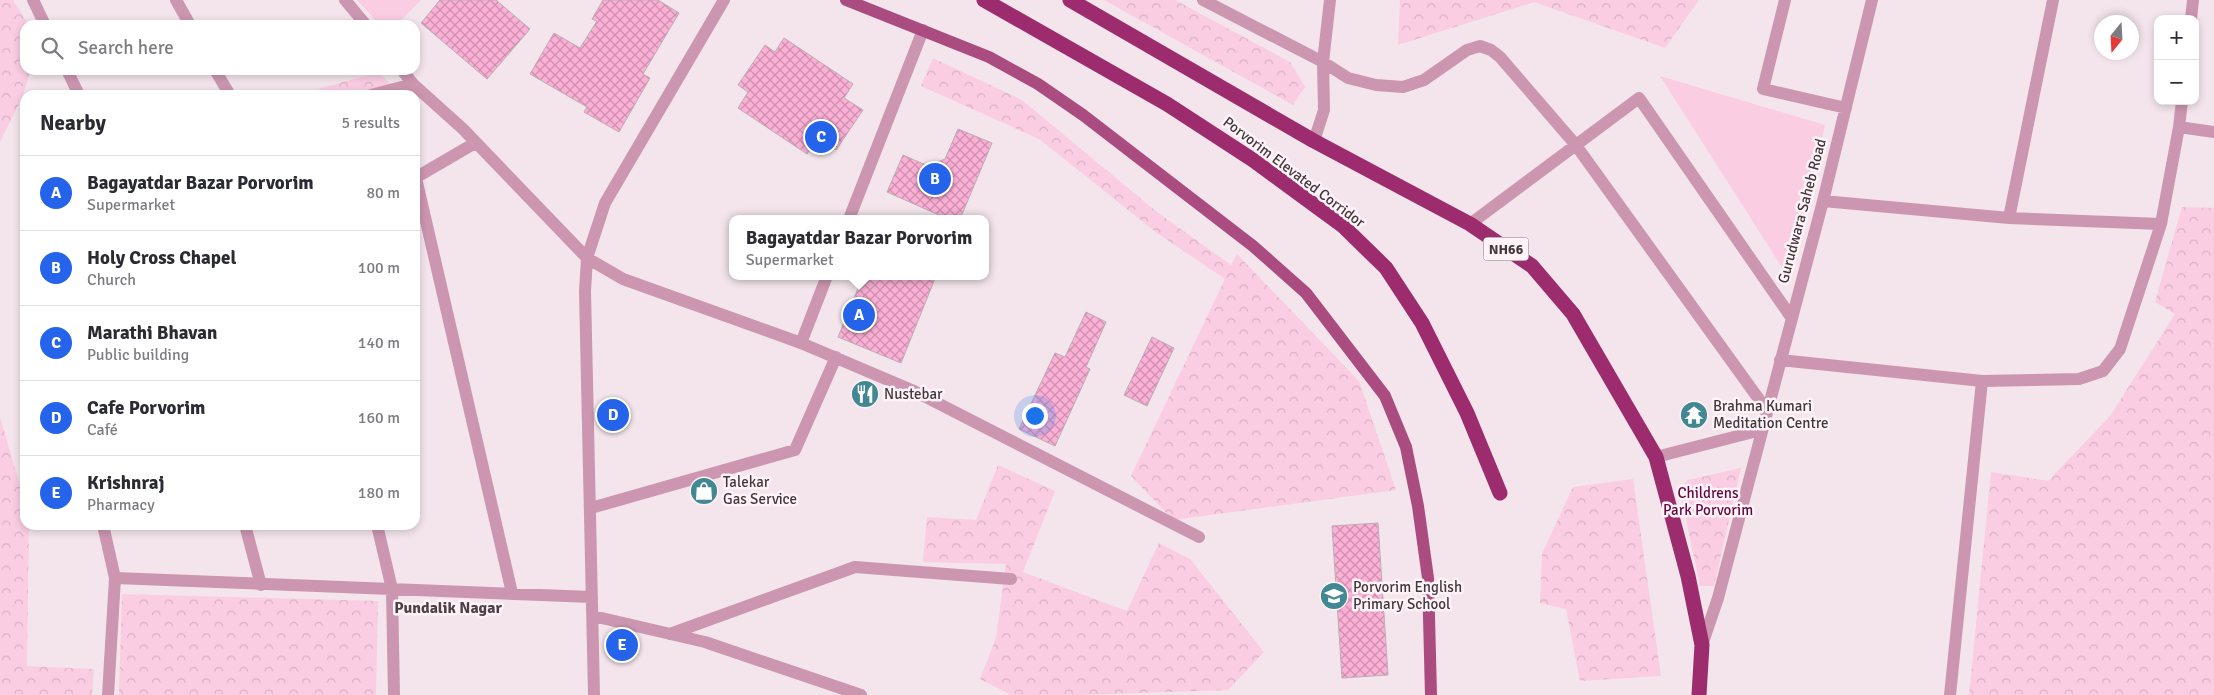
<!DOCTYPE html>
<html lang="en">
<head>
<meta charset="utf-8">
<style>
	:root { --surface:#fff; --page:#f7f7f7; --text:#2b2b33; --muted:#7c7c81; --line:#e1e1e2; --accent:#2563eb }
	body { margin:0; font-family:Signika,sans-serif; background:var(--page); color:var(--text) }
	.controls { position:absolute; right:15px; top:15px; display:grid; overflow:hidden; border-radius:10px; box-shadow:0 2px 8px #0003 }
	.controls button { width:45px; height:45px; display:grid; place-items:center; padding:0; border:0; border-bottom:1px solid var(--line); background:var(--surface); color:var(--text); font:25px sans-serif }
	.compass { position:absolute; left:2094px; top:15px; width:45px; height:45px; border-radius:50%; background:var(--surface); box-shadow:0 2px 8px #0003; rotate:198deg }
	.you { position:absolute; left:1034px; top:415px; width:18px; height:18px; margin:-12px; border:4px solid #fff; border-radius:50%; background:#1a73e8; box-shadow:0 0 0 8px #1a73e833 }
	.badge { display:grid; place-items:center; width:32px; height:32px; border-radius:50%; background:var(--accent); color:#fff; font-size:16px; font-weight:700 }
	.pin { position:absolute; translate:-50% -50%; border:2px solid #fff; box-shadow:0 1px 5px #0006 }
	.popup { position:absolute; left:729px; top:215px; width:260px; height:65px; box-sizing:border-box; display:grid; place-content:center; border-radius:10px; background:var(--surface); filter:drop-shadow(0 1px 4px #0005); font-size:16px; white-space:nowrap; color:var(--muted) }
	.popup b { font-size:19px; color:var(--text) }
	.popup::after { content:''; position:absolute; left:50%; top:100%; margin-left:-10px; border:10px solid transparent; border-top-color:var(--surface) }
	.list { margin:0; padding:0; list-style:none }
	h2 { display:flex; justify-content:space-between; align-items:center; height:65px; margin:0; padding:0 20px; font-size:21px }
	h2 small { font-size:16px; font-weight:400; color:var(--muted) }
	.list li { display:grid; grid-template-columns:32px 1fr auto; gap:15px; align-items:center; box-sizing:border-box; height:75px; padding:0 20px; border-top:1px solid var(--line) }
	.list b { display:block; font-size:19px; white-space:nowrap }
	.list p { margin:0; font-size:16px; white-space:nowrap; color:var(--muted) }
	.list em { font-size:16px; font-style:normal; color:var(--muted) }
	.icon { flex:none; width:28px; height:28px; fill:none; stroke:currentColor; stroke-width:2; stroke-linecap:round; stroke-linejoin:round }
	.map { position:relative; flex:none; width:2214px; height:695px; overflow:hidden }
	.search { position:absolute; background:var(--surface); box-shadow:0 2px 8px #0003; left:20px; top:20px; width:400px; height:55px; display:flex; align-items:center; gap:12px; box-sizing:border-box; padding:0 18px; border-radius:15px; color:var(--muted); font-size:19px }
	.panel { position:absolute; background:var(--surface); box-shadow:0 2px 8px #0003; left:20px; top:90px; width:400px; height:440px; border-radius:15px }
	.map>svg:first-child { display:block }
</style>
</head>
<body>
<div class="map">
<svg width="2214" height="695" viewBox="0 0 2214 695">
	<defs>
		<pattern id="forest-crowns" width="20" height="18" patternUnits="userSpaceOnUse" patternTransform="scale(1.25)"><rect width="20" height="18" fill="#fbcde2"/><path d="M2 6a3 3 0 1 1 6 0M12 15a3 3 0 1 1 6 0" fill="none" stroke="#d8b1c3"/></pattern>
		<pattern id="building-cross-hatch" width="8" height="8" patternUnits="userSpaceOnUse" patternTransform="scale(1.25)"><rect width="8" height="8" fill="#fdb0d6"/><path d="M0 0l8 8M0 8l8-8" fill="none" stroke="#ce90af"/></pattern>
	</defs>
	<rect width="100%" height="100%" fill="#f3e5eb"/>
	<!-- grass -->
	<path fill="#fbcde2" d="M 357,0 L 421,0 L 396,25 L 380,25 Z
		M 1660,76 L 1825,125 L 1787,275 Z"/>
	<!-- forest -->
	<path fill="url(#forest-crowns)" d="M 0,0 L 13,0 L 29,25 L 25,25 L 25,70 L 31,70 L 22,98 L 0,142 Z
		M 1104,0 L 1175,0 L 1290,62 L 1305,87 L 1293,105 Z
		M 1400,0 L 1699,0 L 1665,48 L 1534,2 L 1398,45 Z
		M 933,58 L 1022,100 L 1157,212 L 1231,265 L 1237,254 L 1359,381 L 1396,490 L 1173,520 L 1131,476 L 1225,279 L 1157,233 L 1039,139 L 921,86 Z
		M 379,72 L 400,95 L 297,95 Z
		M 2182,207 L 2214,208 L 2214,695 L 1969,695 L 1991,472 L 2048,481 L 2110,416 L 2175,314 L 2155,302 Z
		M 0,417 L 25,503 L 25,525 L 29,525 L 27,666 L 94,669 L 92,695 L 0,695 Z
		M 998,465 L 1055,491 L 1023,572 L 1127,611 L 1159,543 L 1190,559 L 1264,652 L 1228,690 L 1080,695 L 1011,695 L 980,679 L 996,638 L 1006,564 L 923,562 L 927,517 L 976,520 Z
		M 1741,468 L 1714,586 L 1700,586 L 1680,490 L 1688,480 Z
		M 1633,479 L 1661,676 L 1580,681 L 1566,609 L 1540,603 L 1542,554 L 1573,487 Z
		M 122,594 L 378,601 L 376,695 L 119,695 Z"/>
	<!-- building -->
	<path fill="url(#building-cross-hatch)" stroke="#bbaeb4" d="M 440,0 L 496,0 L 530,29 L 487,79 L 421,23 Z
		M 603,0 L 658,0 L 679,13 L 643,74 L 650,78 L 619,132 L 584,112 L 587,107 L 530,74 L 554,33 L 580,48 L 597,21 L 592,19 Z
		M 784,38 L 853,84 L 844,98 L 863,110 L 836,150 L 818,138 L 807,154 L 738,108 L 748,92 L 738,85 L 765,45 L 775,52 Z
		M 958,129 L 992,143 L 960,219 L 948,219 L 887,192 L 903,155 L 928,166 L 945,159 Z
		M 863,276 L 936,276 L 901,363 L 838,337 Z
		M 1086,312 L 1106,322 L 1086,367 L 1090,369 L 1055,446 L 1019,429 L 1055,353 L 1065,357 Z
		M 1152,337 L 1174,348 L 1147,406 L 1124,395 Z
		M 1378,523 L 1388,675 L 1342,678 L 1332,526 Z"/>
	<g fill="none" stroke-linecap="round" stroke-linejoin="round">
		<!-- minor -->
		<path stroke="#cc96b0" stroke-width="12" d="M 33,0 L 45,25
			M 176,0 L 190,25
			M 345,0 L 366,25
			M 1203,0 L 1323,62 L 1348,78 L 1376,85 L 1403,87 L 1424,80 L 1467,50 L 1480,46 L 1491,50 L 1500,57 L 1575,144 L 1766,409
			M 1785,0 L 1763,89 L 1846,108
			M 2191,19 L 2193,0
			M 67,70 L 79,95
			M 215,70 L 230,95
			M 402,70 L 413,84 L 463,129 L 587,258 L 623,279 L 801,343 L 914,391 L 1199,537
			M 371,95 L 413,84
			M 2179,127 L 2214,132
			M 1314,141 L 1324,110 L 1323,62 L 1330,0
			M 415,178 L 475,143
			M 416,178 L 512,593
			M 1823,201 L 2009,218 L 2161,224
			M 2009,218 L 2053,0
			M 849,219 L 923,30
			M 1470,224 L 1639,98 L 1791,317
			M 801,343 L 827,276
			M 1780,360 L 1982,381 L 2079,379 L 2103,371 L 2120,349 L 2161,224 L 2179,127 L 2182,101
			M 1656,457 L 1761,430
			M 591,508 L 795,450 L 836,357
			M 103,525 L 115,578 L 108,695
			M 245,525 L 261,585
			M 377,525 L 392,589 L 394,695
			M 115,578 L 592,597
			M 593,616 L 705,642 L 861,695
			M 670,634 L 855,567 L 1011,579
			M 1702,645 L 1718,598 L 1823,201 L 1872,0
			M 594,695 L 585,291 L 587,258 L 605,203 L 724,0
			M 1950,695 L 1982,381"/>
		<!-- major -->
		<path stroke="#aa4c7f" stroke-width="12" d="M 846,0 L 989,57 L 1038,84 L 1083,115 L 1253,246 L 1306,293 L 1385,396 L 1406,447 L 1418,506 L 1428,578 L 1431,695"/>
		<!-- highway -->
		<path stroke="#9c2c6e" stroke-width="15" d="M 984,0 L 1167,104 L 1253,160 L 1343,226 L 1386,268 L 1422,323 L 1467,413 L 1500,493
			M 1070,0 L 1314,141 L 1470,224 L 1532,266 L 1573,314 L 1656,457 L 1688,576 L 1702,645 L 1699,695"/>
	</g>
	<!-- icons -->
	<defs>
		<symbol id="restaurant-disc" viewBox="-11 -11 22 22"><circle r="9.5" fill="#418892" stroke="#fff3f8"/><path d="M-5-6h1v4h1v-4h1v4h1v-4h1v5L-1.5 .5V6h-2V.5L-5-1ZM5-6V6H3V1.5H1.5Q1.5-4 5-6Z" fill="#fff"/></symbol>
		<symbol id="temple-disc" viewBox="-11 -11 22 22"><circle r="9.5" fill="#418892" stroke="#fff3f8"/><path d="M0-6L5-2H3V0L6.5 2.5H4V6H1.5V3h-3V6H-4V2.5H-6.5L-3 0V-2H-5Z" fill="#fff"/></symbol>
		<symbol id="shop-disc" viewBox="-11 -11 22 22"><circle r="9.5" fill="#418892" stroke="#fff3f8"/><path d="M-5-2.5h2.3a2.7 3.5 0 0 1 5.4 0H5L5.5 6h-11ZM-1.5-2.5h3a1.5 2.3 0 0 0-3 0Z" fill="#fff"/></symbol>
		<symbol id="school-disc" viewBox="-11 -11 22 22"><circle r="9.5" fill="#418892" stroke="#fff3f8"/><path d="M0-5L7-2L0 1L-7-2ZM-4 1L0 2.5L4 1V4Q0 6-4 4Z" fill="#fff"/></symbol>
	</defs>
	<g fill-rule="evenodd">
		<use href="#restaurant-disc" x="849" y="378" width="32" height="32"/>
		<use href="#temple-disc" x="1678" y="399" width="32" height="32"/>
		<use href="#shop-disc" x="688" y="475" width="32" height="32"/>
		<use href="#school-disc" x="1318" y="580" width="32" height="32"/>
	</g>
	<g text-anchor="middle" stroke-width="5" stroke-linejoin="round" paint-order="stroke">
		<!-- shield labels -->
		<rect fill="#fff3f8" stroke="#797275" stroke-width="1" x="1483.5" y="237.5" width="45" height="23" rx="4"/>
		<g font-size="14" font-weight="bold" fill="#403a3d">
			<text x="1506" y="254">NH66</text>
		</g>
		<!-- street labels -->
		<g font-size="15" fill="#403a3d" stroke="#fff3f8">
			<text transform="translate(1294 172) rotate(37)" y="5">Porvorim Elevated Corridor</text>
			<text transform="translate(1802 211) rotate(-75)" y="5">Gurudwara Saheb Road</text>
		</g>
		<!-- poi labels -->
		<g font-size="15" fill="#403a3d" stroke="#fff3f8" text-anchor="start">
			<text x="884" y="399">Nustebar</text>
			<text x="1713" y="411">Brahma Kumari<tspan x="1713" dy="17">Meditation Centre</tspan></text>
			<text x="723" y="487">Talekar<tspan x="723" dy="17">Gas Service</tspan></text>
			<text x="1353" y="592">Porvorim English<tspan x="1353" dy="17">Primary School</tspan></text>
		</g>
		<!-- park labels -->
		<g font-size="15" fill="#620841" stroke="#fff3f8">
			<text x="1708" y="498">Childrens<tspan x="1708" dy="17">Park Porvorim</tspan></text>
		</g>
		<!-- neighbourhood labels -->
		<g font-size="16" font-weight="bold" fill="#4d4146" stroke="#fff3f8">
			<text x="448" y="613">Pundalik Nagar</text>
		</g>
	</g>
</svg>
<div class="controls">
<button>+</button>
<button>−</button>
</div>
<svg class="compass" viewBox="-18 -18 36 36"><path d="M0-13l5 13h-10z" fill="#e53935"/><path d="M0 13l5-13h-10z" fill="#7c7c81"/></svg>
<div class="you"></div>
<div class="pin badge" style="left:859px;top:315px">A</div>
<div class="popup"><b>Bagayatdar Bazar Porvorim</b>Supermarket</div>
<div class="pin badge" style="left:935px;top:179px">B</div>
<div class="pin badge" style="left:821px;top:137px">C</div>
<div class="pin badge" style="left:613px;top:415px">D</div>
<div class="pin badge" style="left:622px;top:645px">E</div>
<div class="search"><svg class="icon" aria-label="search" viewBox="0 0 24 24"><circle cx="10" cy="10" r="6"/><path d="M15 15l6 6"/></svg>Search here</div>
<section class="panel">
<h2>Nearby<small>5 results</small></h2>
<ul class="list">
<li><span class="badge">A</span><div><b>Bagayatdar Bazar Porvorim</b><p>Supermarket</p></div><em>80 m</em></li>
<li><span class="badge">B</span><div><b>Holy Cross Chapel</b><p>Church</p></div><em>100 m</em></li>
<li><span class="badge">C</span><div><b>Marathi Bhavan</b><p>Public building</p></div><em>140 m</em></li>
<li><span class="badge">D</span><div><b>Cafe Porvorim</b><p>Café</p></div><em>160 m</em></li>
<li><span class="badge">E</span><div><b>Krishnraj</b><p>Pharmacy</p></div><em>180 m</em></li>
</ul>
</section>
</div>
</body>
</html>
